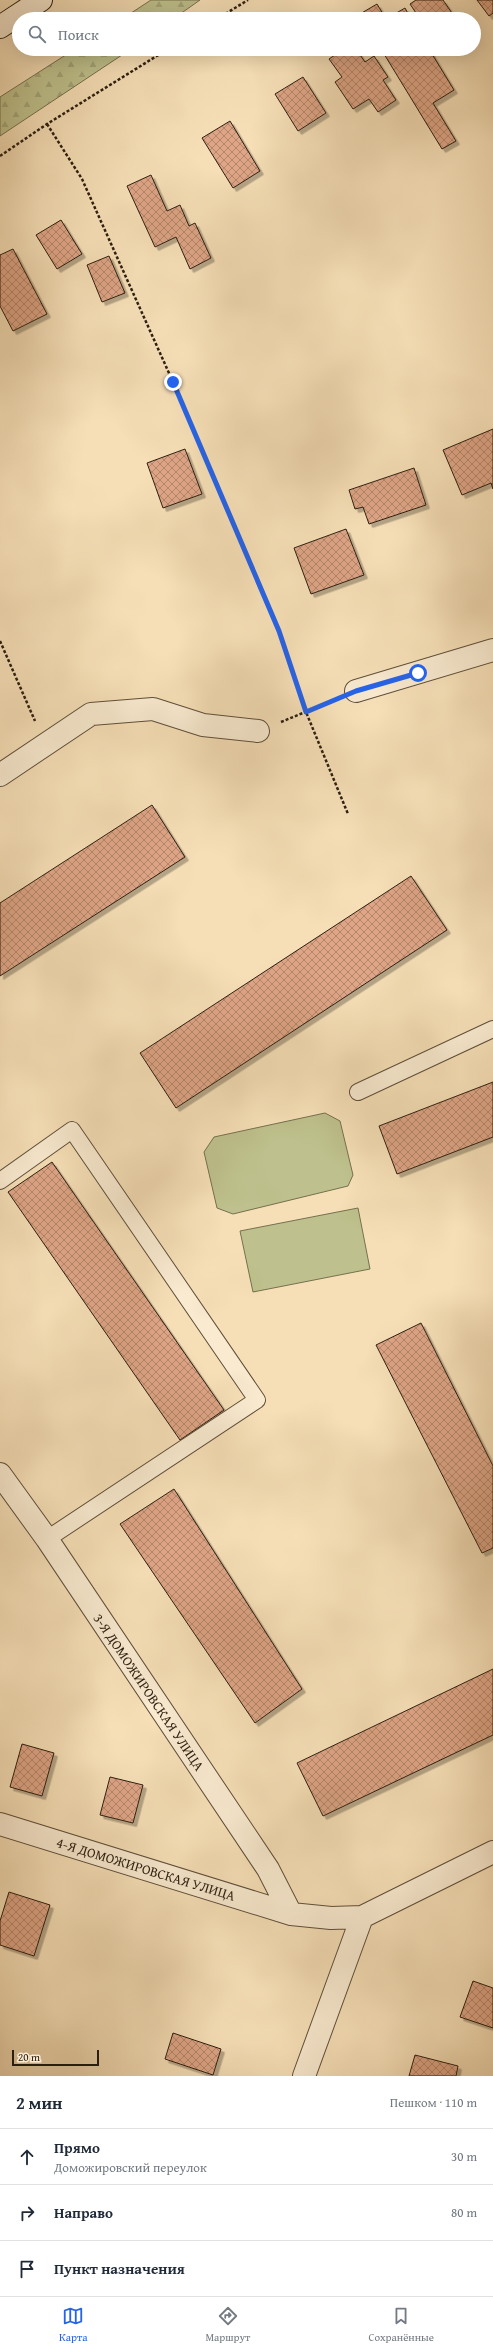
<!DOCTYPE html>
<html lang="ru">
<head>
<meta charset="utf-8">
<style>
	:root { --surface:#fff; --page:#f2f2f3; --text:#1f2937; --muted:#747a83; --line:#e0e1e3; --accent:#2563eb }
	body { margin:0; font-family:"Gentium Book Plus",serif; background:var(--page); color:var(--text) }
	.scale { position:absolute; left:12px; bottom:10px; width:87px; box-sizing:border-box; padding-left:4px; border:2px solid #2c1f11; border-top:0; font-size:11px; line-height:14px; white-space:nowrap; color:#2c1f11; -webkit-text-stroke:3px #f9ead0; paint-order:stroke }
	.stop { position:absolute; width:12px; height:12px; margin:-9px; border:3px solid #2563eb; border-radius:50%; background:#fff }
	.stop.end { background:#2563eb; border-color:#fff; box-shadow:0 1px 4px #0008 }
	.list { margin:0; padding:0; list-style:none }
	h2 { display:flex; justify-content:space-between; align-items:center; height:52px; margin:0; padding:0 16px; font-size:17px }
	h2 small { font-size:13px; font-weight:400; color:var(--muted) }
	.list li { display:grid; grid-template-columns:26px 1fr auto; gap:12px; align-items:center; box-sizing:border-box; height:56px; padding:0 16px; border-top:1px solid var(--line) }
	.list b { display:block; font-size:15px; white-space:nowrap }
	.list p { margin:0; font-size:13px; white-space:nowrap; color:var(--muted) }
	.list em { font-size:13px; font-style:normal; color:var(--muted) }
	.icon { flex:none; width:22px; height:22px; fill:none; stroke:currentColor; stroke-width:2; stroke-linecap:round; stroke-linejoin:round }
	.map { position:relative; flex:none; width:493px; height:2076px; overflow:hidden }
	.search { position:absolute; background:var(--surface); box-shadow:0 4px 16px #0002; left:12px; right:12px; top:12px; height:44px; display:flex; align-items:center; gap:10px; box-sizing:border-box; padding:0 14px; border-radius:22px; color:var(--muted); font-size:15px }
	.sheet { height:220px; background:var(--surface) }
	nav { display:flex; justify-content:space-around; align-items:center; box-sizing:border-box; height:56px; border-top:1px solid var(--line); background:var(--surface); font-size:11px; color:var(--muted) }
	nav a { display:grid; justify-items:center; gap:2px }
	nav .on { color:var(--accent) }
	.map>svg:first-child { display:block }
</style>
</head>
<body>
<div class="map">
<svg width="493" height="2076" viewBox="0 0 493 2076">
	<defs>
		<pattern id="forest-firs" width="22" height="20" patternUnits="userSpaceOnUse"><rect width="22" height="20" fill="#bec18d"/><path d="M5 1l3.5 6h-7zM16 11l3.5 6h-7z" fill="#a3a579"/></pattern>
		<pattern id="building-cross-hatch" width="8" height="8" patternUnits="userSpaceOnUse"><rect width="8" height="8" fill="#dea586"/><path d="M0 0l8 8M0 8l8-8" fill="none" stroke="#b4866c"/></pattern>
		<filter id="shadow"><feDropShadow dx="3.5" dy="3.5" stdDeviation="0" flood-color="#0004"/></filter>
	</defs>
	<rect width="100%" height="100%" fill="#f6dfb7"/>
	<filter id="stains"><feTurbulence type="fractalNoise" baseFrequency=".005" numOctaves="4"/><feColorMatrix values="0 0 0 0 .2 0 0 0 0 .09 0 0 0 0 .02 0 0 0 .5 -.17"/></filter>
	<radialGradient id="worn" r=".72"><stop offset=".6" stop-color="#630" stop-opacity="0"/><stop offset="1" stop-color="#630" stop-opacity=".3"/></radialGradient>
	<!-- forest -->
	<path fill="url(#forest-firs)" stroke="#75704f" d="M 151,0 L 200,0 L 173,19 L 122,19 Z
		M 75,49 L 131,49 L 0,136 L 0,97 Z"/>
	<!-- garden -->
	<path fill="#bec18d" stroke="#75704f" d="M 325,1113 L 340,1121 L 353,1175 L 348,1186 L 233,1214 L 217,1208 L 204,1152 L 214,1137 Z
		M 358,1208 L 370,1269 L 253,1292 L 240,1231 Z"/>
	<!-- building -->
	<path fill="url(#building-cross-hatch)" stroke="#2c1f11" filter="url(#shadow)" d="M 416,0 L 443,0 L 456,19 L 420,19 L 410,4 Z
		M 477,0 L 493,0 L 493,13 L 489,16 Z
		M 377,4 L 386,19 L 405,8 L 411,19 L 363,19 L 360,14 Z
		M 344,49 L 356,49 L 365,62 L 374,56 L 388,77 L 383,80 L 396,100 L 378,112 L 369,99 L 353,109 L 335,82 L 342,77 L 329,59 Z
		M 381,49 L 429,49 L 454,90 L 433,103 L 456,141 L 442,149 Z
		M 303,77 L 326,113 L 298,131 L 275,94 Z
		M 230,121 L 260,171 L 233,188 L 202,138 Z
		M 151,175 L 167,211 L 180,205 L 189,226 L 195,223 L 211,258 L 190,269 L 176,237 L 155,247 L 127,186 Z
		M 61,220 L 82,254 L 57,269 L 36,235 Z
		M 13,249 L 47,314 L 13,331 L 0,306 L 0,255 Z
		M 109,256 L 125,293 L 102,302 L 87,265 Z
		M 493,429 L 493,489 L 491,483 L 462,495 L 443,450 Z
		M 185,449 L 202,494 L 163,508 L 147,463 Z
		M 414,468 L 426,505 L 369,524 L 363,507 L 355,509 L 349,490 Z
		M 346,529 L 364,575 L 311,594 L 294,548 Z
		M 152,805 L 185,857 L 0,976 L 0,903 Z
		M 411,876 L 447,930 L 176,1108 L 140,1053 Z
		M 493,1082 L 493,1137 L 397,1174 L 379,1126 Z
		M 52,1162 L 224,1410 L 180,1440 L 8,1192 Z
		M 421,1323 L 493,1466 L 493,1548 L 482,1553 L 376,1345 Z
		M 174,1489 L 302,1689 L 255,1723 L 120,1524 Z
		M 493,1669 L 493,1735 L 323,1816 L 297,1763 Z
		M 22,1744 L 54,1753 L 42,1796 L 10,1787 Z
		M 110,1777 L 143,1785 L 133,1823 L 100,1815 Z
		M 9,1892 L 50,1905 L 34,1956 L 0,1945 L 0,1921 Z
		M 473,1981 L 493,1988 L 493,2028 L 460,2017 Z
		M 173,2033 L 221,2049 L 213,2075 L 165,2059 Z
		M 415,2055 L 458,2066 L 456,2076 L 409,2076 Z"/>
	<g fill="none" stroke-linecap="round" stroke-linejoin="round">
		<defs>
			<path id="service" d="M 358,1092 L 493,1029
				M 0,1181 L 72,1130 L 257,1400 L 47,1539"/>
			<path id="minor" d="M 356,691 L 493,650
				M 0,775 L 91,714 L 153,709 L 203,725 L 258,731
				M 0,1474 L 47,1539 L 268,1869 L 291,1914
				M 0,1824 L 291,1914 L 331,1918 L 362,1917 L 493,1852
				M 304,2076 L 362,1917"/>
			<path id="secondary" d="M 0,27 L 41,0"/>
		</defs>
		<!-- service casing -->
		<use href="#service" stroke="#5e4f3a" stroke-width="18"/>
		<!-- minor casing -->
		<use href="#minor" stroke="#5e4f3a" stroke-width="24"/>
		<!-- secondary casing -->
		<use href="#secondary" stroke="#2c1f11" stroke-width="24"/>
		<!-- path -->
		<path stroke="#2c1f11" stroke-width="2.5" stroke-dasharray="3 2" stroke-linecap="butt" d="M 217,19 L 248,0
			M 47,124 L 82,179 L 173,382 L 279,631 L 306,712 L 348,814
			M 0,156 L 47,124 L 168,49
			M 0,641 L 35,721
			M 281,722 L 332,701"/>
		<!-- service -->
		<use href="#service" stroke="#f9ead0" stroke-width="16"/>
		<!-- minor -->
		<use href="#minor" stroke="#f9ead0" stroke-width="22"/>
		<!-- secondary -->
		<use href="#secondary" stroke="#f9ead0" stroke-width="22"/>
	</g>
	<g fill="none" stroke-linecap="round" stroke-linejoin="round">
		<!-- route -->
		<path stroke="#2563eb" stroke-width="5" d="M 173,382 L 279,631 L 306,712 L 356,691 L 418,673"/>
	</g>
	<g text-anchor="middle" stroke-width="3" stroke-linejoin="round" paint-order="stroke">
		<!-- street labels -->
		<g font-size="14" fill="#2c1f11" stroke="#f9ead0">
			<text transform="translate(149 1692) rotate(56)" y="5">3-Я ДОМОЖИРОВСКАЯ УЛИЦА</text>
			<text transform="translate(146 1869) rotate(17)" y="5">4-Я ДОМОЖИРОВСКАЯ УЛИЦА</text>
		</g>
	</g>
	<rect width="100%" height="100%" filter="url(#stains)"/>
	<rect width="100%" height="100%" fill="url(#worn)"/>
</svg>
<div class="scale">20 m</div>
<div class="stop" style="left:418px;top:673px"></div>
<div class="stop end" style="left:173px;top:382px"></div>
<div class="search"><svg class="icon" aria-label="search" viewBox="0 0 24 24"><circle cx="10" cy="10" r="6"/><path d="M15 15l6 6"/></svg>Поиск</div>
</div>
<section class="sheet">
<h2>2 мин<small>Пешком · 110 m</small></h2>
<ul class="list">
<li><svg class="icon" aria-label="ahead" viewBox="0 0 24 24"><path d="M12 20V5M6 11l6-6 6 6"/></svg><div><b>Прямо</b><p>Доможировский переулок</p></div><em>30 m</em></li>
<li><svg class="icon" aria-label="right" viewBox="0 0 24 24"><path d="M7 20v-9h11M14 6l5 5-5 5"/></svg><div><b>Направо</b></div><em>80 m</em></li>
<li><svg class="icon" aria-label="arrive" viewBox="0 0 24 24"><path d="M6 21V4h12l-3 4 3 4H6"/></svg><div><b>Пункт назначения</b></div></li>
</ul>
</section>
<nav>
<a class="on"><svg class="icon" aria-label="map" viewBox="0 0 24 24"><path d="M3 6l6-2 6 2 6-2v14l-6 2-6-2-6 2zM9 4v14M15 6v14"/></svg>Карта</a>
<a><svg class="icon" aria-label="directions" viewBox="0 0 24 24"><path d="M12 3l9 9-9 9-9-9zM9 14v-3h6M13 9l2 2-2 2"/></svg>Маршрут</a>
<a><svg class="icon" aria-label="saved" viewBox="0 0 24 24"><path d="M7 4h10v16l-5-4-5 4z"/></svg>Сохранённые</a>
</nav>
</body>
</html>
